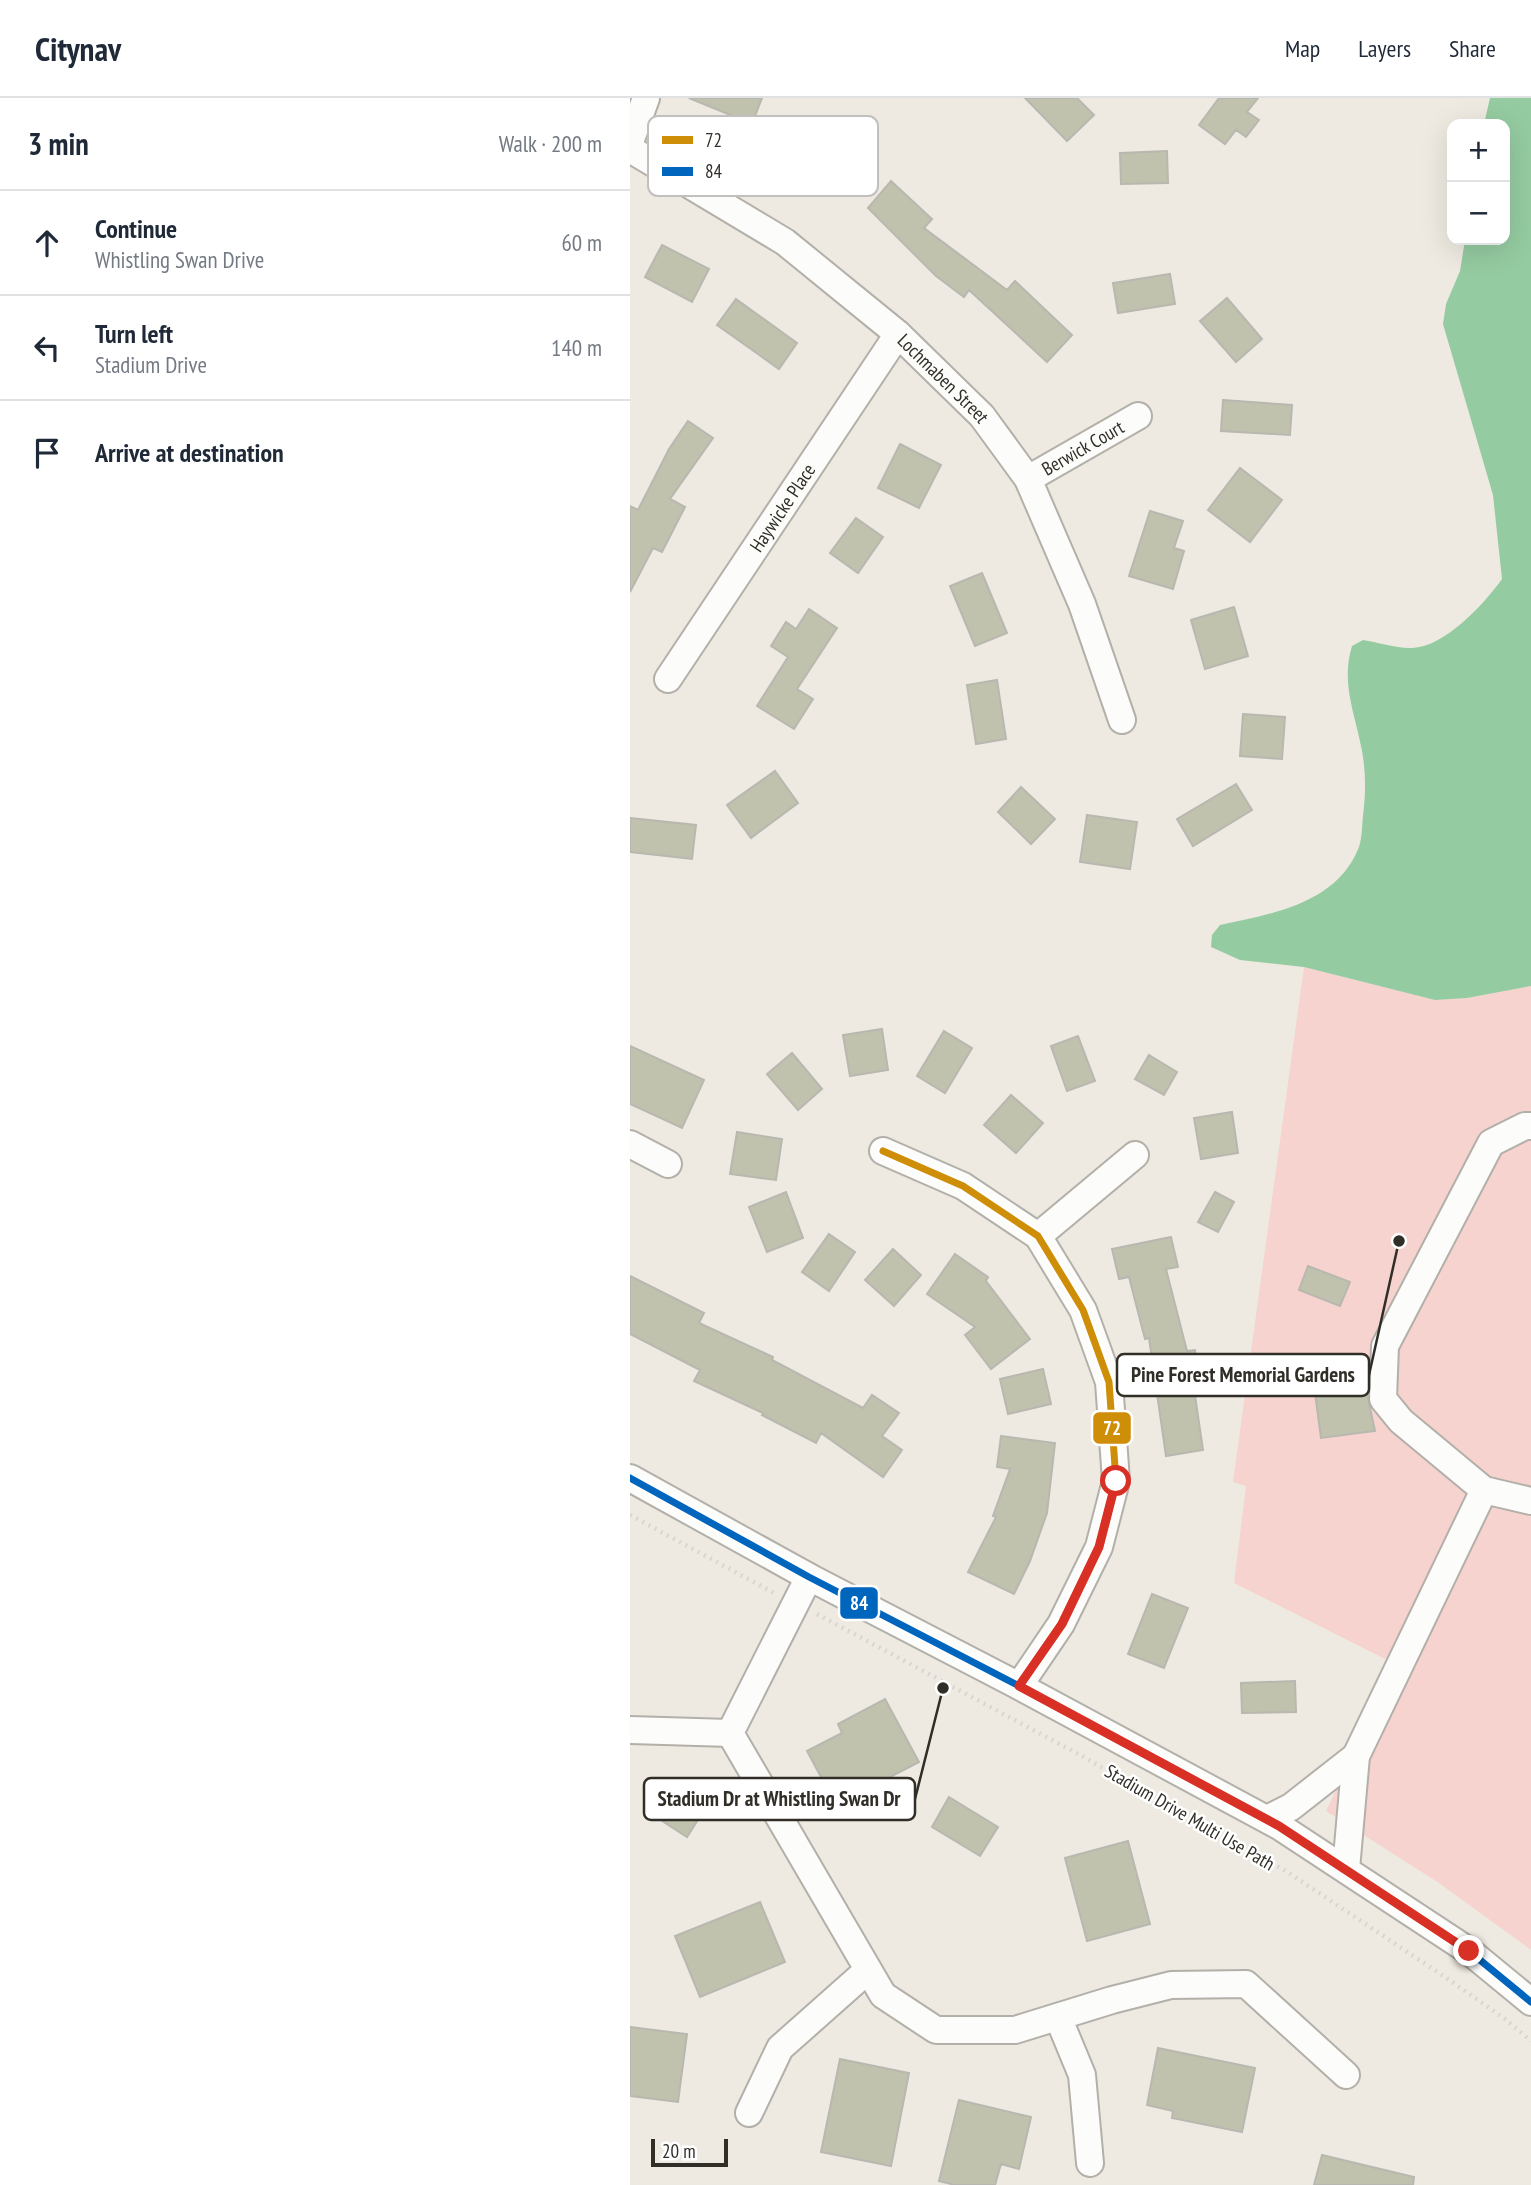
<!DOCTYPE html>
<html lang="en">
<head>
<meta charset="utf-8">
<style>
	:root { --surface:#fff; --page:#f6f6f7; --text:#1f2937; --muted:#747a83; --line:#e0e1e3 }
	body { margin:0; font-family:"PT Sans Narrow",sans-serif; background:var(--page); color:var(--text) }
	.controls { position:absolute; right:21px; top:21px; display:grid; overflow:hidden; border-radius:14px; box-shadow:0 7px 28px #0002 }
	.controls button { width:63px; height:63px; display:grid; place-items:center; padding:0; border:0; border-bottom:2px solid var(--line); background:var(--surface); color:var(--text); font:35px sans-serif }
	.scale { position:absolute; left:21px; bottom:18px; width:77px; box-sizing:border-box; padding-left:7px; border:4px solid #312e28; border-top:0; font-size:19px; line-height:24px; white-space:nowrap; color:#312e28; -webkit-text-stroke:5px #fff; paint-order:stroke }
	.stop { position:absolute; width:21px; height:21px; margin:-16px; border:5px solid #d93025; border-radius:50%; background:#fff }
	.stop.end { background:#d93025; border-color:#fff; box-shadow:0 2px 7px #0008 }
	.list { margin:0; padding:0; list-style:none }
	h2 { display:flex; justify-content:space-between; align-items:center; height:91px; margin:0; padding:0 28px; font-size:30px }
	h2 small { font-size:23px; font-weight:400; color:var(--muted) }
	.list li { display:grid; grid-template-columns:46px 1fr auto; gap:21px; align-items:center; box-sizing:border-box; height:105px; padding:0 28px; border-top:2px solid var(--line) }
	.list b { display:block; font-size:26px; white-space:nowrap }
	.list p { margin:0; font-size:23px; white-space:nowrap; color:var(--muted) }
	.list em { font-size:23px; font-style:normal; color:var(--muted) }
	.icon { flex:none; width:38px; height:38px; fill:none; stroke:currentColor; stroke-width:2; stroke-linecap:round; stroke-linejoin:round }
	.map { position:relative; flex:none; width:901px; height:2087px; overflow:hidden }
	header { display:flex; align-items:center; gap:42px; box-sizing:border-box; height:98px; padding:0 35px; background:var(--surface); border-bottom:2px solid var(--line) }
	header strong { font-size:33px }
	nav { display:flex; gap:38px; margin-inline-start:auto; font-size:24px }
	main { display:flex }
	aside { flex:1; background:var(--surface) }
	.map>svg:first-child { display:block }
</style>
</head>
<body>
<header>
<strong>Citynav</strong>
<nav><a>Map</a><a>Layers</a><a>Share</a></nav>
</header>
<main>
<aside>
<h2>3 min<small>Walk · 200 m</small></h2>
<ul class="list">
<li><svg class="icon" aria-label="ahead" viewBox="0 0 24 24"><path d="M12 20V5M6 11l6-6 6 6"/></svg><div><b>Continue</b><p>Whistling Swan Drive</p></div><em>60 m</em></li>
<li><svg class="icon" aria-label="left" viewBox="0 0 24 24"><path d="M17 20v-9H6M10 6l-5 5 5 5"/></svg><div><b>Turn left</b><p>Stadium Drive</p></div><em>140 m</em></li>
<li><svg class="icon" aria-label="arrive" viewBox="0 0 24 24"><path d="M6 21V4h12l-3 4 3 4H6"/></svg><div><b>Arrive at destination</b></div></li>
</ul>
</aside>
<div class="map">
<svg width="901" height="2087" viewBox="0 0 901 2087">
	<rect width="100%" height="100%" fill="#eeeae1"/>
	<!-- green -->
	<path fill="#f6d3ce" d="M 674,869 L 805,902 L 837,900 L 901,888 L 901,1852 L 809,1785 L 696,1713 L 767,1567 L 604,1485 L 616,1388 L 603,1384 Z"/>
	<!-- water -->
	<path fill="#95cba1" d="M 860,0 L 901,0 L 901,888 L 837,900 L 805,902 L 674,869 L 610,862 L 581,849 L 582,837 L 590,827 C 641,816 707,806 729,749 C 732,740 732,728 733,718 C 736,694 736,671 731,648 C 724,613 711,584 722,548 L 733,542 C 747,544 769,551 782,550 C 815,549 854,506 872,481 L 863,397 L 813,226 L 816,206 L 830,173 L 835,142 L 875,142 L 875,26 L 854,26 Z"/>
	<!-- building -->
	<path fill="#c0c2ad" stroke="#b8b7b0" stroke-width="2" d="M 59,0 L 132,0 L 122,26 Z
		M 395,0 L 447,0 L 464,17 L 437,43 Z
		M 589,0 L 628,0 L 617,14 L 629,22 L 616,39 L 606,32 L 595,46 L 569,27 Z
		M 537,53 L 538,85 L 491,86 L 490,55 Z
		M 261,83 L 302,121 L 294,130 L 377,192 L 385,183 L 442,237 L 417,264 L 339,192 L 334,199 L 306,178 L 238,110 Z
		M 32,147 L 79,171 L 62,204 L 15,179 Z
		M 540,176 L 545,206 L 488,215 L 483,185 Z
		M 597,200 L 632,241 L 606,264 L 570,223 Z
		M 106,201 L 167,245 L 149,271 L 87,227 Z
		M 593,302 L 662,307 L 660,337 L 591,333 Z
		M 58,323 L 83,340 L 40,401 L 55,409 L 32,454 L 23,450 L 0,494 L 0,408 L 8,412 L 39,351 Z
		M 270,346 L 311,367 L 289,410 L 248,390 Z
		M 610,370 L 652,402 L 620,444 L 578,412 Z
		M 520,413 L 553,423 L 544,450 L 554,453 L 543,491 L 499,478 Z
		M 226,420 L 253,439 L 228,475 L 200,455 Z
		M 352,475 L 377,535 L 345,548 L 320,488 Z
		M 604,509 L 618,558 L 575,571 L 561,522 Z
		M 179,511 L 207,530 L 167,591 L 183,601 L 164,631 L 127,608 L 158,559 L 141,548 L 156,524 L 166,531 Z
		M 367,582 L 376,641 L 346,646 L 337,587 Z
		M 613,616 L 655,619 L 652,661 L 610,658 Z
		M 145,673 L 168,705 L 121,740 L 97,707 Z
		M 606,686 L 622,712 L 563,748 L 547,721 Z
		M 391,689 L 425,721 L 401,746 L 368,714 Z
		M 457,717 L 507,724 L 500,771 L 450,764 Z
		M 0,720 L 66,727 L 62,761 L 0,754 Z
		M 252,931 L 258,972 L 220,978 L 213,937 Z
		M 314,933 L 342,950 L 315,995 L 287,978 Z
		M 448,938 L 465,983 L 437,993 L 421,948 Z
		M 0,948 L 74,982 L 52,1030 L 0,1006 Z
		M 162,955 L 192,991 L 168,1012 L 137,976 Z
		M 519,957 L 547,974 L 534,997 L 505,981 Z
		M 381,997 L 413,1025 L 386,1055 L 354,1027 Z
		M 602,1014 L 608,1055 L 571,1061 L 564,1020 Z
		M 107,1034 L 152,1041 L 146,1082 L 100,1076 Z
		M 156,1094 L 173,1140 L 137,1154 L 119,1109 Z
		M 585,1094 L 604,1104 L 588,1134 L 568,1124 Z
		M 199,1136 L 225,1154 L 199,1193 L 172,1174 Z
		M 541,1139 L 548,1169 L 536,1171 L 557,1253 L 565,1252 L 570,1283 L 563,1284 L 573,1352 L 536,1358 L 519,1240 L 515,1241 L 499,1179 L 489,1181 L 482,1151 Z
		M 263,1151 L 291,1177 L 264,1208 L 235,1182 Z
		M 325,1156 L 358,1179 L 356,1183 L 400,1241 L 361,1271 L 335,1237 L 345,1229 L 297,1196 Z
		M 678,1168 L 720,1184 L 710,1208 L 669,1192 Z
		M 0,1178 L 74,1215 L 69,1225 L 143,1259 L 142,1262 L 233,1310 L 242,1297 L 269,1315 L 252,1338 L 272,1352 L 253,1379 L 191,1335 L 186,1345 L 132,1317 L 133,1315 L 64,1283 L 70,1272 L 0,1236 Z
		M 413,1271 L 421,1306 L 378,1316 L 370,1281 Z
		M 729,1274 L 732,1297 L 737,1296 L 745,1333 L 691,1340 L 683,1280 Z
		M 371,1338 L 425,1345 L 417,1415 L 400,1463 L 384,1496 L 338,1474 L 366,1419 L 363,1418 L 380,1371 L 367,1369 Z
		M 522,1496 L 558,1510 L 534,1570 L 498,1556 Z
		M 665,1583 L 666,1614 L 612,1615 L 611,1585 Z
		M 255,1601 L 289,1664 L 206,1707 L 177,1653 L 212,1635 L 208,1626 Z
		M 35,1692 L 49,1701 L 56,1692 L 78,1706 L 57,1739 L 20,1715 Z
		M 319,1699 L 368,1729 L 350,1758 L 302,1729 Z
		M 498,1743 L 520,1826 L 457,1843 L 435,1760 Z
		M 130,1804 L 155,1864 L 70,1899 L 45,1838 Z
		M 0,1929 L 57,1936 L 48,2004 L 0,1998 Z
		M 528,1950 L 625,1970 L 612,2034 L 542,2020 L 543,2013 L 517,2007 Z
		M 210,1961 L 279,1975 L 261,2068 L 191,2054 Z
		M 329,2002 L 401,2019 L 389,2071 L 371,2066 L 365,2087 L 325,2087 L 309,2083 Z
		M 692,2057 L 784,2079 L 783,2087 L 684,2087 Z"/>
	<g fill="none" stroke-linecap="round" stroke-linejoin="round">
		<defs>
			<g id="minor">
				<path d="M 0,44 L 16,0"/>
				<path id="s1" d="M 0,51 L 155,144 L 268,236 L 352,318 L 398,381 L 452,506 L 492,622"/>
				<path id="s2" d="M 398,381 L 508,318"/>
				<path id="s3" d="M 38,581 L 268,236"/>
				<path d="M 901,1028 L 895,1028 L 861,1045 L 755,1248 L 753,1301 L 771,1323 L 854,1392 L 901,1403"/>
				<path d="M 0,1046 L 38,1066"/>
				<path d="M 253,1053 L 333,1088 L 408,1138 L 453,1212 L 479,1284 L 486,1383 L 469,1449 L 431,1526 L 389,1588"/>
				<path d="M 408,1138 L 505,1057"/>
				<path d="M 0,1380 L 179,1479 L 389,1588 L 649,1728 L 839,1853 L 901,1904"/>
				<path d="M 179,1479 L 100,1635 L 253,1897 L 306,1932 L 385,1932 L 482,1902 L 541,1887 L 616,1886 L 716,1977"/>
				<path d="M 0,1632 L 100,1635"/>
				<path d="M 637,1721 L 661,1709 L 726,1658"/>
				<path d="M 716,1771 L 726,1658 L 854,1392"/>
				<path d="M 428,1919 L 452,1977 L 460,2065"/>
				<path d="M 119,2015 L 150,1950 L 238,1872"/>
			</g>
		</defs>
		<!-- minor casing -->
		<use href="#minor" stroke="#b3afa9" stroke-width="30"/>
		<!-- path -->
		<path stroke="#d7d6d3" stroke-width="4.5" stroke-dasharray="2 5" stroke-linecap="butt" d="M 0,1417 L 144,1495
			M 187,1516 L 450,1657 L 659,1775 L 815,1879 L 875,1921 L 901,1943"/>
		<!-- minor -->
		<use href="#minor" stroke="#fcfcfa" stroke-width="26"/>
		<defs>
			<path id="bus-1" d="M 253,1053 L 333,1088 L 408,1138 L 453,1212 L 479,1284 L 486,1383 L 469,1449 L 431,1526 L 389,1588"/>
			<path id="bus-2" d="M 0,1380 L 179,1479 L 389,1588 L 649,1728 L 839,1853 L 901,1904"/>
		</defs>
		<!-- bus-1 casing -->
		<use href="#bus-1" stroke="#fff" stroke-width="12"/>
		<!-- bus-2 casing -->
		<use href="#bus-2" stroke="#fff" stroke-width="12"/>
		<!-- bus-1 -->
		<use href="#bus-1" stroke="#cf8e08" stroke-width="7"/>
		<!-- bus-2 -->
		<use href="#bus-2" stroke="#0065bd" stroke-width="7"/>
	</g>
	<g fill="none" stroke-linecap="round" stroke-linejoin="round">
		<!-- route -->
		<path stroke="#d93025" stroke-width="9" d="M 486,1383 L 469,1449 L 432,1526 L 389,1588 L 649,1728 L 839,1853"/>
	</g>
	<g text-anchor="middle" stroke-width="5" stroke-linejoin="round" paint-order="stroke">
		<!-- street labels -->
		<g font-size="19" fill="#312e28" stroke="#fff">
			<text dy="7" stroke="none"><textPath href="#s1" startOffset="390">Lochmaben Street</textPath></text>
			<text dy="7" stroke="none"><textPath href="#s2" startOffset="63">Berwick Court</textPath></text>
			<text dy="7" stroke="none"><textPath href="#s3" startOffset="206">Haywicke Place</textPath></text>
			<text transform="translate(560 1719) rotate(30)" y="7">Stadium Drive Multi Use Path</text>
		</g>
	</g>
	<!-- legend -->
	<rect x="18" y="18" width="230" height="80" rx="10" fill="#fff" stroke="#c1c0be" stroke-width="2"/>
	<rect x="32" y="38" width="31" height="8" fill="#cf8e08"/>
	<rect x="32" y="69" width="31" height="9" fill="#0065bd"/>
	<g font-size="19" fill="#312e28">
		<text x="75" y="49">72</text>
		<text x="75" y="80">84</text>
	</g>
	<!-- callouts -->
	<path fill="none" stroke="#312e28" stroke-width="2.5" d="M769 1143L739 1277M313 1590L285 1701"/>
	<g fill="#312e28" stroke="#fff" stroke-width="2.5">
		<circle cx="769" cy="1143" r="7"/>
		<circle cx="313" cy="1590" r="7"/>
	</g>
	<g fill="#fff" stroke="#312e28" stroke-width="2.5">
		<rect x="487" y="1256" width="252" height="42" rx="7"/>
		<rect x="14" y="1680" width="271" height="42" rx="7"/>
	</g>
	<g font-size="21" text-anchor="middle" font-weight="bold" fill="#312e28">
		<text x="613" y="1284">Pine Forest Memorial Gardens</text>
		<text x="149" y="1708">Stadium Dr at Whistling Swan Dr</text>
	</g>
	<g stroke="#fff" stroke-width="2.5">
		<rect x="462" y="1313" width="40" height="34" rx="7" fill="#cf8e08"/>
		<rect x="209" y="1488" width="40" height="34" rx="7" fill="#0065bd"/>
	</g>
	<g font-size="19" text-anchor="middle" font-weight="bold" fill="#fff">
		<text x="482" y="1337">72</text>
		<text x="229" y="1512">84</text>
	</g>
</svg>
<div class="controls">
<button>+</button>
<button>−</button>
</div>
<div class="scale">20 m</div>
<div class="stop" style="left:486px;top:1383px"></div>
<div class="stop end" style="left:839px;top:1853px"></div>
</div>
</main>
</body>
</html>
